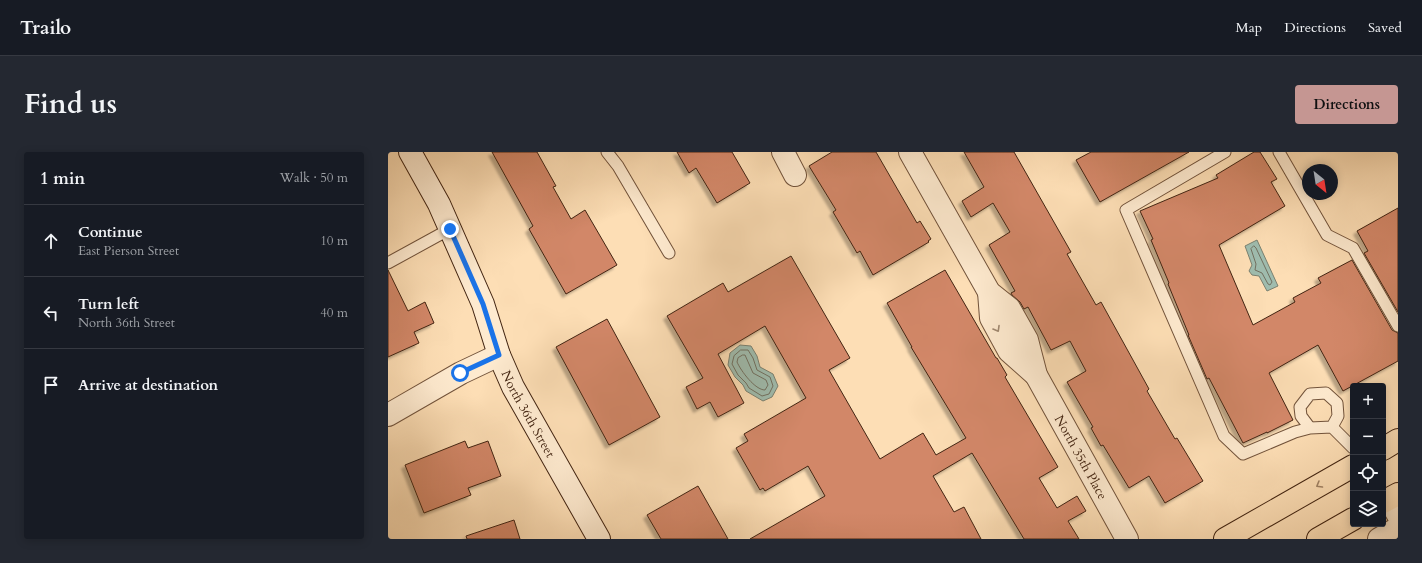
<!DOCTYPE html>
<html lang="en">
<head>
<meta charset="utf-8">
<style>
	:root { --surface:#171b24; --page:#242831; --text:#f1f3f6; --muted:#9ea1a6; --line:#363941; --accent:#c59692 }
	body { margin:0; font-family:Cardo,serif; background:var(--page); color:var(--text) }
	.controls { position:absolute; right:12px; bottom:12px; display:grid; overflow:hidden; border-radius:4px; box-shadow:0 2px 10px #0003 }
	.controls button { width:36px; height:36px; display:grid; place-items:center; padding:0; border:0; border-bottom:1px solid var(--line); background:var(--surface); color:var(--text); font:20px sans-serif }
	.compass { position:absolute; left:914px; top:12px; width:36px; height:36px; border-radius:50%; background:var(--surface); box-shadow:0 2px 10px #0003; rotate:150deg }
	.stop { position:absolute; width:12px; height:12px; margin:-9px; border:3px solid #1a73e8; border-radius:50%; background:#fff }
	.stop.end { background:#1a73e8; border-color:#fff; box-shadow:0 1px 4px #0008 }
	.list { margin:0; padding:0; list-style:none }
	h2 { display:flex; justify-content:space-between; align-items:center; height:52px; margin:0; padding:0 16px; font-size:17px }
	h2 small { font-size:13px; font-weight:400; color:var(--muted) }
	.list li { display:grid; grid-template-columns:26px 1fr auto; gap:12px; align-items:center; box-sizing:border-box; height:72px; padding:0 16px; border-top:1px solid var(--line) }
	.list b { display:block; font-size:15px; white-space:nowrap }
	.list p { margin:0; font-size:13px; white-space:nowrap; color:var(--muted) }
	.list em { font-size:13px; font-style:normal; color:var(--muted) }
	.icon { flex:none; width:22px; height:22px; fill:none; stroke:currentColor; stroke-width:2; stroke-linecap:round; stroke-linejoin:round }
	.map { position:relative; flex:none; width:1010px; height:387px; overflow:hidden; border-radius:4px }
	header { display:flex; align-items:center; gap:24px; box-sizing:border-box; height:56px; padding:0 20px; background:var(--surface); border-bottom:1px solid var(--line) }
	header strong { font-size:19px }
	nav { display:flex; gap:22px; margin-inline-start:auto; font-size:14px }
	.intro { display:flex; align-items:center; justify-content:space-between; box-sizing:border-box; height:96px; padding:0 24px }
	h1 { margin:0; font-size:28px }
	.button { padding:10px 18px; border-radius:4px; background:var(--accent); color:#111; font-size:14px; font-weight:700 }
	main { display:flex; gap:24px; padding:0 24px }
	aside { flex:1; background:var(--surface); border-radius:4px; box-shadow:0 2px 10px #0003 }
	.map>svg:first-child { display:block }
</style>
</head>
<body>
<header>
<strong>Trailo</strong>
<nav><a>Map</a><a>Directions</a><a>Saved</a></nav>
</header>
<div class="intro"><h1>Find us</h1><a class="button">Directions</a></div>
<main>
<aside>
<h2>1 min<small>Walk · 50 m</small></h2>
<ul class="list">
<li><svg class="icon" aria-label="ahead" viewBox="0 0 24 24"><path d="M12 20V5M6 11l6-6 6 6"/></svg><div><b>Continue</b><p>East Pierson Street</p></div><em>10 m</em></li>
<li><svg class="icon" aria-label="left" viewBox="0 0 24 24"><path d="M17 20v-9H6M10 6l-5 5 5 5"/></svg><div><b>Turn left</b><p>North 36th Street</p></div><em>40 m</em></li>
<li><svg class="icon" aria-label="arrive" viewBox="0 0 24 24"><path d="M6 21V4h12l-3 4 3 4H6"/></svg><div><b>Arrive at destination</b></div></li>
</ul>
</aside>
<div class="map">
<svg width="1010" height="387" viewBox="0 0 1010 387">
	<defs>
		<filter id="shadow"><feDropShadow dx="-3.5" dy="3.5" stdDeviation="1" flood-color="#0004"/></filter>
	</defs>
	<rect width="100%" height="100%" fill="#fddeb5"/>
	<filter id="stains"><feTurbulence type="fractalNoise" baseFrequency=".005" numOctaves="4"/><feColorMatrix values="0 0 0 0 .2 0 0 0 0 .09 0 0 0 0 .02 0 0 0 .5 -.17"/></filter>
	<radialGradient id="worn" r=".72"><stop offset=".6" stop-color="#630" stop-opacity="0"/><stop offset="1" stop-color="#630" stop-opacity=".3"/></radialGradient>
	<!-- water -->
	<path fill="#9fbcae" stroke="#7a8070" d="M 869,88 L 890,134 L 879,139 L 871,124 L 864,123 L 861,119 L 864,113 L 857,94 Z
		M 352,193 L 363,194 L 369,204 L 372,215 L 385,222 L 390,234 L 384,245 L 375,249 L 358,239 L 355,233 L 347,225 L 340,213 L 342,201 Z"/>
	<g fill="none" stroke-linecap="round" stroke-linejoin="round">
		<!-- shore -->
		<path stroke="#717060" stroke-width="1" d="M 866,94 L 868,96 L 884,130 L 882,133 L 880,132 L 874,121 L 867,118 L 868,112 L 863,97 Z
			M 353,198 L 360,198 L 365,206 L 369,218 L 382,225 L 385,234 L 381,242 L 374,244 L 361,236 L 358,231 L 350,223 L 344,212 L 346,204 Z
			M 355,203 L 357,203 L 365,221 L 378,228 L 380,233 L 377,238 C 367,238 353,219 349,210 L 350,206 Z"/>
	</g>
	<!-- building -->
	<path fill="#d28768" stroke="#432512" filter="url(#shadow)" d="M 104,0 L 149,0 L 168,34 L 165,35 L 183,67 L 197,58 L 229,113 L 178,142 L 141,77 L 145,74 Z
		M 289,0 L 344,0 L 362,31 L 329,51 L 308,16 L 301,21 Z
		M 444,0 L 488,0 L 529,71 L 532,69 L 543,87 L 540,89 L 541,90 L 485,123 L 472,99 L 469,101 L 445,60 L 448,58 L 421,14 Z
		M 576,0 L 626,0 L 683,100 L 679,102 L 708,153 L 713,150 L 761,237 L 759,239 L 787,287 L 789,286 L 815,329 L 777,351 L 761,324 L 741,336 L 715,293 L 713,294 L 703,276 L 705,275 L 679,230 L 698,219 L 682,189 L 663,198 L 640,155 L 636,157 L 632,150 L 624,143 L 623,141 L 627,139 L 601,93 L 622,80 L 605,51 L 583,65 L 574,49 L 596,35 Z
		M 703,0 L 801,0 L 712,50 L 688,8 Z
		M 866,0 L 872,0 L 889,27 L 883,30 L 897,54 L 831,93 L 865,173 L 907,150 L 905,146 L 933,131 L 930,126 L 964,108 L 1004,178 L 1010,181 L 1010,209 L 955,239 L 930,193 L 881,221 L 905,268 L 879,281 L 879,280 L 855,291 L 821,226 L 819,227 L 800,183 L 801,183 L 780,132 L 781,131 L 763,88 L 765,87 L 752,59 L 830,26 L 828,23 Z
		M 1010,56 L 1010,160 L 976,101 L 980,99 L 969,79 Z
		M 403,104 L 462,206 L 441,218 L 492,307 L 535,281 L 548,303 L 578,286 L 523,195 L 524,195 L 499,151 L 557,118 L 608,206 L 609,206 L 619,223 L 617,225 L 670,315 L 651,326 L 669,356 L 689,344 L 698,359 L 680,369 L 691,387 L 636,387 L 584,301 L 545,324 L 566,360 L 576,355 L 593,387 L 362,387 L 437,344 L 420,314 L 377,339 L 375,336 L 372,338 L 348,296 L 360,289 L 356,282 L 418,246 L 377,174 L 330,202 L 356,251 L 330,265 L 322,250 L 309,257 L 298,235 L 315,226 L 279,164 L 335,131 L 340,140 Z
		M 0,118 L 20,159 L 37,150 L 46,171 L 26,180 L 31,191 L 0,205 Z
		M 219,167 L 272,265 L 221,293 L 168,195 Z
		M 77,289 L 80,296 L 100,289 L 113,324 L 80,336 L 83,343 L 36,361 L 17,313 Z
		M 310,334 L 340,387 L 273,387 L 259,363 Z
		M 126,368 L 132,387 L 79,387 L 78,384 Z"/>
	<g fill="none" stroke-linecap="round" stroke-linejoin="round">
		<defs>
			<path id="lane" d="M 219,0 L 230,14 L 281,101
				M 837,0 L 738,58 L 836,284 L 855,302 L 907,280 L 922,276 L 944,275 L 965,296
				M 891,0 L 939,83 L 965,96 L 1010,174
				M 0,111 L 62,77
				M 922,276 L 913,264 L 912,255 L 922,242 L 938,241 L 949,251 L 950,264 L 944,275"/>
			<g id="street">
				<path d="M 395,0 L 407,23"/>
				<path id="s1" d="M 522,0 L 601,140 L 621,156 L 639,188 L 648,223 L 739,387"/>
				<path d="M 601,140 L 603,166 L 621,199 L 648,223"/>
				<path d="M 0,263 L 73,221 L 111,203"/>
				<path d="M 1001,347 L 1010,363"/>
				<path d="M 991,387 L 1010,376"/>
			</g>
			<g id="secondary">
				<path id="s2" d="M 22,0 L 51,52 L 95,152 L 111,203 L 125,235 L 211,387"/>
			</g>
			<path id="primary" d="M 995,297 L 1010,288
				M 995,350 L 1010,342
				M 837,387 L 965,314
				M 930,387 L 965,367"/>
		</defs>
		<!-- lane casing -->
		<use href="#lane" stroke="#72533b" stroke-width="13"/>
		<!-- street casing -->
		<use href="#street" stroke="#72533b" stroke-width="24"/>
		<!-- secondary casing -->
		<use href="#secondary" stroke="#432512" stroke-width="24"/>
		<!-- primary casing -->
		<use href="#primary" stroke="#432512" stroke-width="24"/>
		<!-- lane -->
		<use href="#lane" stroke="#feeacf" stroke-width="11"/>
		<!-- street -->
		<use href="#street" stroke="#feeacf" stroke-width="22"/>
		<!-- secondary -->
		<use href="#secondary" stroke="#feeacf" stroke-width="22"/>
		<!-- primary -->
		<use href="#primary" stroke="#fddeb5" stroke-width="22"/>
	</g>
	<!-- one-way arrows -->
	<defs><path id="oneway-chevron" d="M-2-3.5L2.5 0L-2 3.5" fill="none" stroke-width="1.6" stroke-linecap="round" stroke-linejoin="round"/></defs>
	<use stroke="#a08870" href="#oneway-chevron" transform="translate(609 177) rotate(60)"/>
	<use stroke="#a08264" href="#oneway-chevron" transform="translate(931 333) rotate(150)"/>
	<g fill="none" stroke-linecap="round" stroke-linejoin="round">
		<!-- route -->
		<path stroke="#1a73e8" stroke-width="5" d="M 62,77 L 95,152 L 111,203 L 72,221"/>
	</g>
	<g text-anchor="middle" stroke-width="3.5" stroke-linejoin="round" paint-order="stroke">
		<!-- street labels -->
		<g font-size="13" fill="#432512" stroke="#feeacf">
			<text dy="5" stroke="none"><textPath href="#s2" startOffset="288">North 36th Street</textPath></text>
			<text dy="5" stroke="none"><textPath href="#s1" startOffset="353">North 35th Place</textPath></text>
		</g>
	</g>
	<rect width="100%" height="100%" filter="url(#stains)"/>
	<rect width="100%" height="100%" fill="url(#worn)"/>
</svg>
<div class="controls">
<button>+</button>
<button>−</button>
<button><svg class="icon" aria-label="locate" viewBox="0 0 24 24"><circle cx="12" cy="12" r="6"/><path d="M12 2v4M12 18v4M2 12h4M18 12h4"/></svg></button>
<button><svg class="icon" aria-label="layers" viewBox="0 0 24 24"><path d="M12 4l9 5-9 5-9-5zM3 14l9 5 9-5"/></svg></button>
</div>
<svg class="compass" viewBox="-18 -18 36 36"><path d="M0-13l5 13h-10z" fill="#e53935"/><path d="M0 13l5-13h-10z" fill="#9ea1a6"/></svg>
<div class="stop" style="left:72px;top:221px"></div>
<div class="stop end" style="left:62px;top:77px"></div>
</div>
</main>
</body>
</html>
